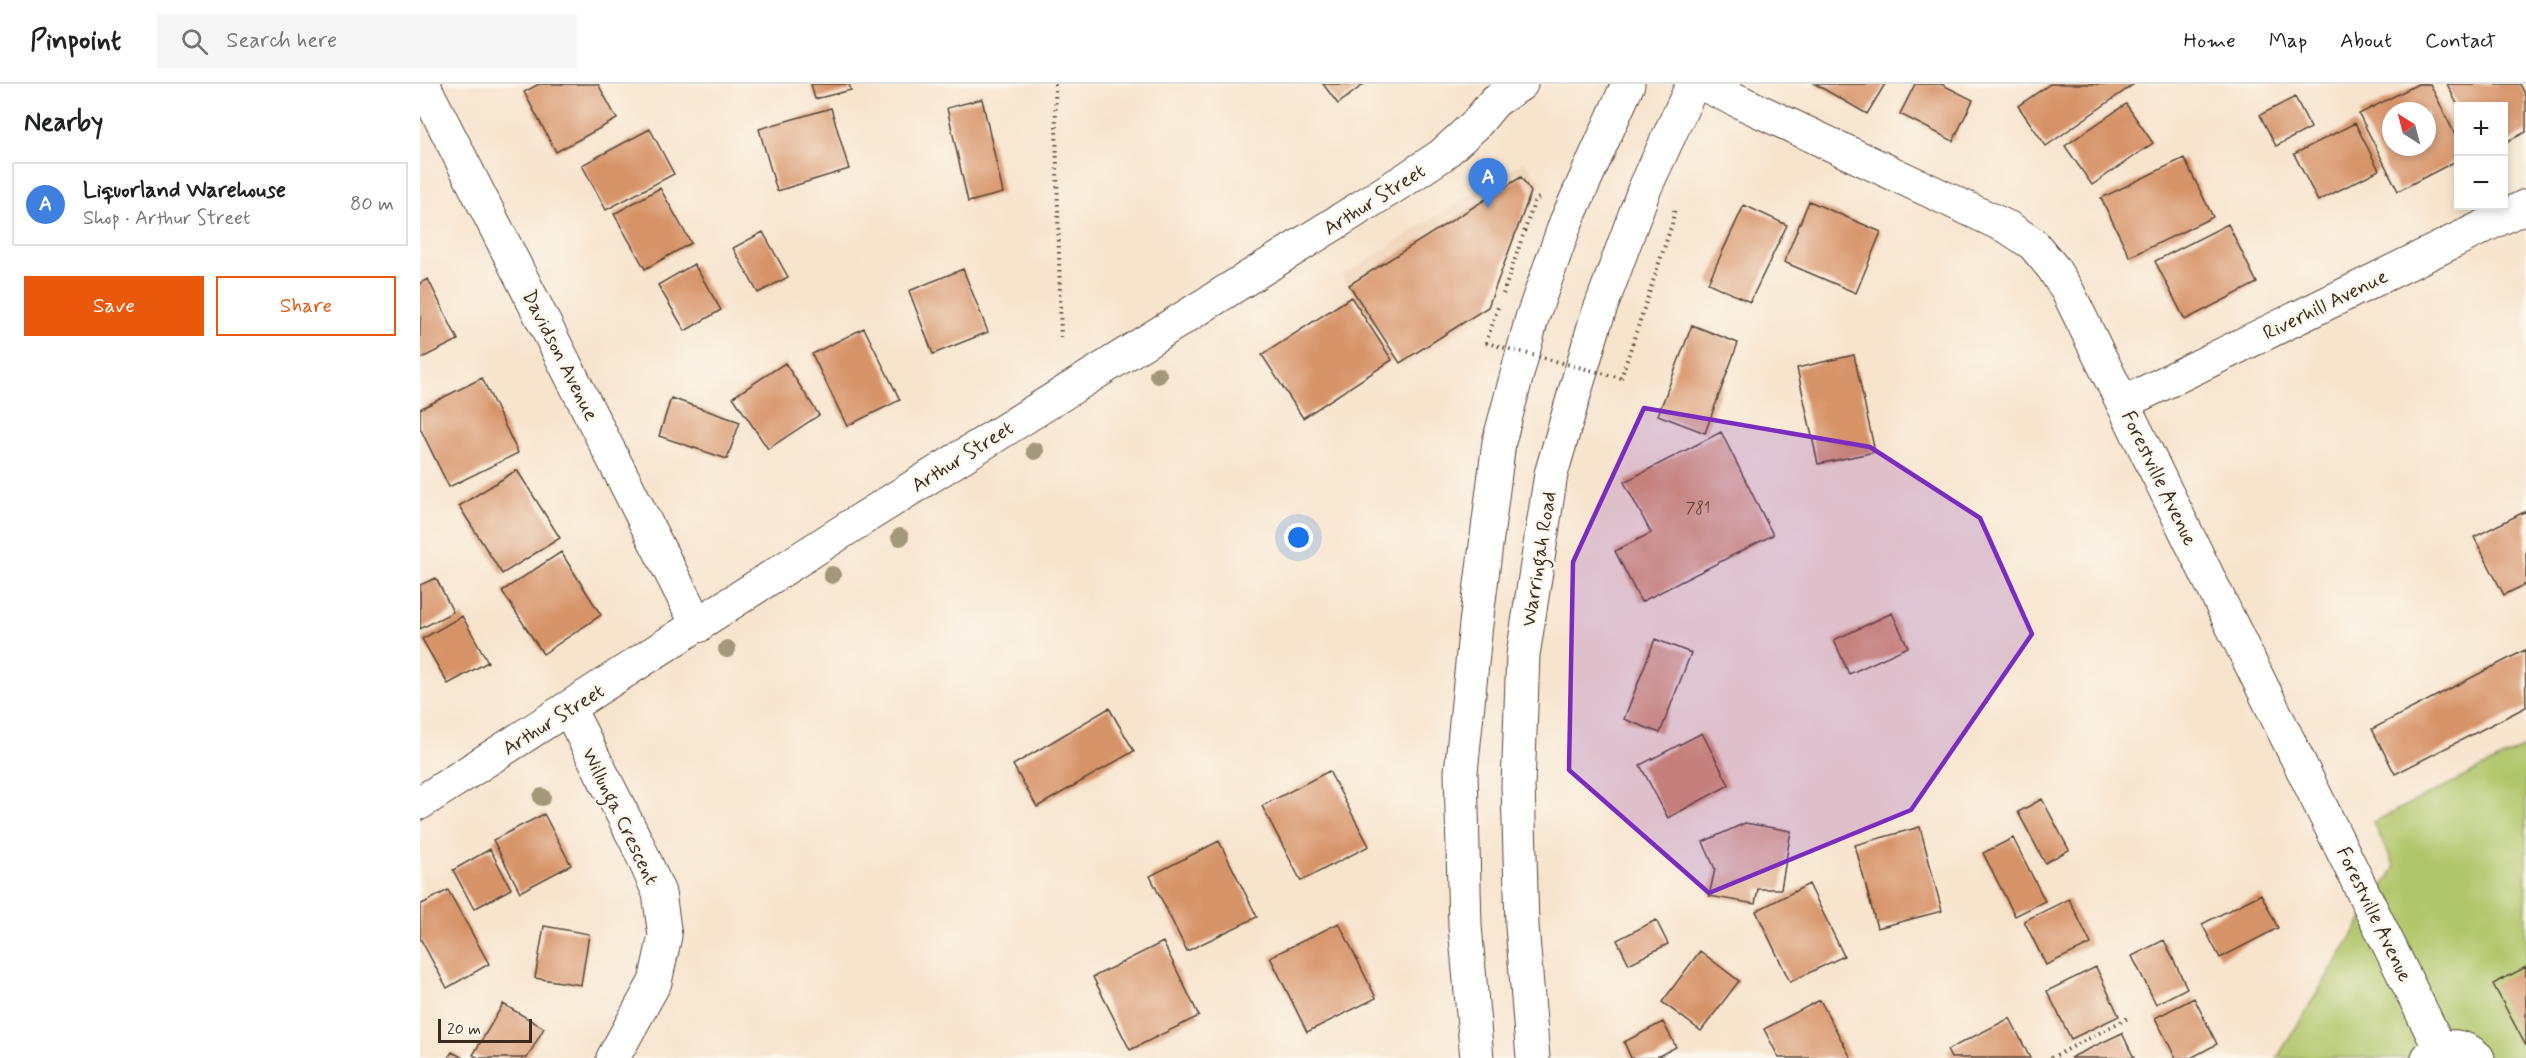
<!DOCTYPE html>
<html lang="en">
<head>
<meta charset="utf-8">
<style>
	:root { --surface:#fff; --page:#f6f6f6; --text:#202124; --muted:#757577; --line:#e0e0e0; --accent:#ea580c }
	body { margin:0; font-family:Mynerve,sans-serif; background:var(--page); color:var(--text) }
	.controls { position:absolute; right:18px; top:18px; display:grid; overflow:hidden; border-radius:0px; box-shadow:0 3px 9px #0003 }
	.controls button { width:54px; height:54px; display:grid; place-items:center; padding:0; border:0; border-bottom:2px solid var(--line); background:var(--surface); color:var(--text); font:30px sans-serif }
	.compass { position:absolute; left:1962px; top:18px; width:54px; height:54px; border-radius:50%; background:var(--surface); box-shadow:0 3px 9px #0003; rotate:324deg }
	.scale { position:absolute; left:18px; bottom:15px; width:94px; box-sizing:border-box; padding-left:6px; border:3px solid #3b2a1e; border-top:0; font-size:16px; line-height:21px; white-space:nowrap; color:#3b2a1e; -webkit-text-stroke:4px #fbf7ec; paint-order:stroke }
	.you { position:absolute; left:879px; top:454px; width:21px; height:21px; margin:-15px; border:4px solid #fff; border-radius:50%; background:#1a73e8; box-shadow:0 0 0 9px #1a73e833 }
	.badge { display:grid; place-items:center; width:39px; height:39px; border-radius:50%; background:var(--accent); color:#fff; font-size:20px; font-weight:700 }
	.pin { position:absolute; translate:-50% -50px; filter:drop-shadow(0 2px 3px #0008) }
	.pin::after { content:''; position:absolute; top:32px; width:21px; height:18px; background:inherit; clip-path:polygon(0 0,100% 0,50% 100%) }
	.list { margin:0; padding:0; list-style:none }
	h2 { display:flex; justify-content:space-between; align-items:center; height:78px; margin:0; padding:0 24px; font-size:26px }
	h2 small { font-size:20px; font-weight:400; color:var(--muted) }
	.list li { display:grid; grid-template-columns:39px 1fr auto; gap:18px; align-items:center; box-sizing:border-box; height:84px; margin:0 12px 12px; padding:0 12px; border:2px solid var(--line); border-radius:0px }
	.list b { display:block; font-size:22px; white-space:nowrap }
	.list p { margin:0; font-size:20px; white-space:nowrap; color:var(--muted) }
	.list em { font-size:20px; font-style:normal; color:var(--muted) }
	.actions { display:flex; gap:12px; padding:18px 24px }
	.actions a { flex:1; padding:14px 0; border:2px solid var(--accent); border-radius:0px; text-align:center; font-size:21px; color:var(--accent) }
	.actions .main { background:var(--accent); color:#fff }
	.icon { flex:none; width:33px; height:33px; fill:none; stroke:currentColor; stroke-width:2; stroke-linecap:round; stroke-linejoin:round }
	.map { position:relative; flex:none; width:2106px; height:974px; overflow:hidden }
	header { display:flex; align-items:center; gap:36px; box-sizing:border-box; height:84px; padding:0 30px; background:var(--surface); border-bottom:2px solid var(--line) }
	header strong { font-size:28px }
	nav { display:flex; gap:33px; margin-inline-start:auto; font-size:21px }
	.search { width:420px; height:54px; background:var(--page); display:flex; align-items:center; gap:15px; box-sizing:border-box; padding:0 21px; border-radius:0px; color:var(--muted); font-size:22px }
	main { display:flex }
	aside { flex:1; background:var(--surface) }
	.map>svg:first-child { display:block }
</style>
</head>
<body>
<header>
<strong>Pinpoint</strong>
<div class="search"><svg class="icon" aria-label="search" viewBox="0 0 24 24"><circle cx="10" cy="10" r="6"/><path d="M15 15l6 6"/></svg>Search here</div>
<nav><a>Home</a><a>Map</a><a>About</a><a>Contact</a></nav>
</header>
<main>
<aside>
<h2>Nearby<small></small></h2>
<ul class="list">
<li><span class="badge" style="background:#3f7fe0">A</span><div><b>Liquorland Warehouse</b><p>Shop · Arthur Street</p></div><em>80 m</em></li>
</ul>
<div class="actions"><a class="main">Save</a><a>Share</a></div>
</aside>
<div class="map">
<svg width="2106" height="974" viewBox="0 0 2106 974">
	<rect width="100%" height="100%" fill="#fbf7ec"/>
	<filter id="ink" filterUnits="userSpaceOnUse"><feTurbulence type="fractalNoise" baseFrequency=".0167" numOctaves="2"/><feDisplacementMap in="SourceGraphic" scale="12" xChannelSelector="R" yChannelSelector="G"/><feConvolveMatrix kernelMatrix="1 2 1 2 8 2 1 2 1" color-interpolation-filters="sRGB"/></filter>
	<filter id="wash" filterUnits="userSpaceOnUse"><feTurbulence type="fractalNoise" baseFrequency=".008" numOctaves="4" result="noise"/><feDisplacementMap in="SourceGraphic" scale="24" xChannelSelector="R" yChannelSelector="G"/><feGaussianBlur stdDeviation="1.35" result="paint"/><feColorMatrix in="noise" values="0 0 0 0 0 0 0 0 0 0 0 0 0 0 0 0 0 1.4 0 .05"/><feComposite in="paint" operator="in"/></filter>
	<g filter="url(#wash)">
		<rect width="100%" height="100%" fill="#f7e4cd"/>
		<!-- built -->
		<path fill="#f0d6bc" d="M 1104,77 L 1121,98 L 1057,237 L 982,284 L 922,192 Z"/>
		<!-- green -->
		<path fill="#b1c66a" stroke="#767844" stroke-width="1.5" d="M 2106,662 L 2106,974 L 1857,974 L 1975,783 L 1953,738 Z"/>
		<g id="blocks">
			<!-- building -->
			<path fill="#d79368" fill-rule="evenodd" d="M 119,0 L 178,0 L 197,35 L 136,68 L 104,8 Z
				M 391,0 L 429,0 L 431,6 L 395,15 Z
				M 903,0 L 944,0 L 918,20 Z
				M 1395,0 L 1465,0 L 1447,30 Z
				M 1495,0 L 1521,0 L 1553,16 L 1533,57 L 1480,30 Z
				M 1630,0 L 1714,0 L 1626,62 L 1598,22 Z
				M 1998,0 L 2010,0 L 2038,57 L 2038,76 L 1978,107 L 1939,30 ZM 1971,27 L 2007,27 L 2007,63 L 1971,63 Z
				M 2027,0 L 2100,0 L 2106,12 L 2106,48 L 2084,59 L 2084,22 L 2038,22 Z
				M 1875,13 L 1891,44 L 1856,62 L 1840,31 Z
				M 562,15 L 583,109 L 548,118 L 527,24 Z
				M 1706,20 L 1733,59 L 1672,101 L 1645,62 Z
				M 411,24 L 429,85 L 357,107 L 339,45 Z
				M 1935,39 L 1959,86 L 1898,117 L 1874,70 Z
				M 230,45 L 254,90 L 186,126 L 162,81 Z
				M 1764,74 L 1793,133 L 1710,173 L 1681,114 Z
				M 1101,93 L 1111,108 L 1068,223 L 980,279 L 929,201 Z
				M 240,104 L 271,159 L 225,185 L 194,130 Z
				M 1389,117 L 1461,148 L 1436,209 L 1364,178 Z
				M 1324,121 L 1367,141 L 1330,218 L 1288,199 Z
				M 1808,140 L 1837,199 L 1765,236 L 1735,177 Z
				M 343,148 L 368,193 L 338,209 L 313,164 Z
				M 274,180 L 301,226 L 265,247 L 238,201 Z
				M 543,185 L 568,248 L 513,270 L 489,207 Z
				M 8,195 L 38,256 L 0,275 L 0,199 Z
				M 931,213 L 972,276 L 883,334 L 842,271 Z
				M 1272,241 L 1318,259 L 1285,349 L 1238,331 Z
				M 444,244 L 480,316 L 427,342 L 392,270 Z
				M 1434,271 L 1455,368 L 1398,380 L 1377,284 Z
				M 365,279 L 399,331 L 348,365 L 313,313 Z
				M 62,294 L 98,369 L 29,403 L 0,344 L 0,325 Z
				M 251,314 L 320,338 L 307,375 L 239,352 Z
				M 1301,348 L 1353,451 L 1221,518 L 1195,467 L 1231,449 L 1204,398 Z
				M 97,386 L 140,454 L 82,490 L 39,422 Z
				M 2106,427 L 2106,500 L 2084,511 L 2054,453 Z
				M 141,468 L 181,531 L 123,570 L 82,507 Z
				M 16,494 L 33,528 L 0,545 L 0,501 Z
				M 1472,529 L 1488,563 L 1429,590 L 1414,556 Z
				M 42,532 L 68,578 L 28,600 L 2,555 Z
				M 1235,555 L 1271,569 L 1240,649 L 1204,635 Z
				M 2105,566 L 2106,623 L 1975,690 L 1952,645 Z
				M 689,624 L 714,667 L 617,723 L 593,681 Z
				M 1282,649 L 1309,701 L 1248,734 L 1220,681 Z
				M 909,687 L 949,762 L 881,797 L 842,722 Z
				M 1622,715 L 1649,766 L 1625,779 L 1598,728 Z
				M 124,730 L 151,781 L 100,808 L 73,756 Z
				M 1325,739 L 1371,747 L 1361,805 L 1338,805 L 1335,820 L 1289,812 L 1295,785 L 1283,758 Z
				M 1500,743 L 1522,827 L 1457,844 L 1435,761 Z
				M 1593,754 L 1625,817 L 1595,832 L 1563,769 Z
				M 799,757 L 837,833 L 767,867 L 730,792 Z
				M 70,765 L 91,805 L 54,825 L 33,786 Z
				M 1389,800 L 1424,872 L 1370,898 L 1336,827 Z
				M 28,806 L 69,880 L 27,904 L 0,854 L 0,821 Z
				M 1841,810 L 1858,844 L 1800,874 L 1782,840 Z
				M 1649,815 L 1671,860 L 1626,881 L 1604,837 Z
				M 1236,836 L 1248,860 L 1209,880 L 1197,856 Z
				M 919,839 L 956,914 L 887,948 L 850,873 Z
				M 124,842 L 169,850 L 161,901 L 115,894 Z
				M 1744,856 L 1767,904 L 1736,920 L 1712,872 Z
				M 743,858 L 779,932 L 710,966 L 673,893 Z
				M 1280,867 L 1319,897 L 1281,947 L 1242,918 Z
				M 1676,883 L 1699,932 L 1651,955 L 1627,907 Z
				M 2106,883 L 2106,962 L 2073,900 Z
				M 1774,914 L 1797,960 L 1771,974 L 1756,974 L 1735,934 Z
				M 1400,916 L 1431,974 L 1359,974 L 1344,945 Z
				M 83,920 L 124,944 L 107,974 L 59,974 L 53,971 Z
				M 1590,934 L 1610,974 L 1531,974 L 1527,966 Z
				M 1243,938 L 1256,963 L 1235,974 L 1211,974 L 1204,958 Z
				M 1702,949 L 1714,974 L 1650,974 Z
				M 32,968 L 43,974 L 28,974 Z"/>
		</g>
	</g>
	<g filter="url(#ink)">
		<use href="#blocks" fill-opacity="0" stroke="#574638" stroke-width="1.5"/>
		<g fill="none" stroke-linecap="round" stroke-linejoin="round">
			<defs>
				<path id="minor" d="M 3,0 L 278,542
					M 1282,0 L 1589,144 L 1613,160 L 1633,184 L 1648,208 L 2020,965
					M 1703,319 L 2106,122
					M 149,625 L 217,759 L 239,809 L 245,852 L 235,898 L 193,974
					M 0,719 L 431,442 L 986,95 L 1022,71 L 1055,41 L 1075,17 L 1101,0
					M 2008,974 C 2023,958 2043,960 2058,974"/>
				<path id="highway" d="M 1057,974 L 1045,842 L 1041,688 L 1056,540 L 1079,358 L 1112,234 L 1146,138 L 1208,0
					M 1113,974 L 1102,842 L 1098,702 L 1103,571 L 1131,390 L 1175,239 L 1224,106 L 1273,0"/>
			</defs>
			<!-- minor casing -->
			<use href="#minor" stroke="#574638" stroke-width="35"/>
			<!-- highway casing -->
			<use href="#highway" stroke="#574638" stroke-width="35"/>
			<!-- path -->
			<path stroke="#574638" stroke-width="4" stroke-dasharray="1.5 4.5" stroke-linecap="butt" d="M 635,0 L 641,256
				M 1083,210 L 1115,116 L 1121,113
				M 1066,259 L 1078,223
				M 1201,294 L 1252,140 L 1255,123
				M 1631,974 L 1710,933"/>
			<!-- minor -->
			<use href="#minor" stroke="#fff" stroke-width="33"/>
			<!-- highway -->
			<use href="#highway" stroke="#fff" stroke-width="33"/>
			<!-- path-bridge -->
			<path stroke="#574638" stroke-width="4" stroke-dasharray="1.5 4.5" stroke-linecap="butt" d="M 1066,259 L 1201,294"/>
		</g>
		<!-- trees -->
		<g fill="#a39879">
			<circle cx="738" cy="291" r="9"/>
			<circle cx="615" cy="367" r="9"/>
			<circle cx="480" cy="453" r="9"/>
			<circle cx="412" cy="491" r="9"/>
			<circle cx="307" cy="565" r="9"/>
			<circle cx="122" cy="713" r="9"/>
		</g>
	</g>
	<!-- marked area -->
	<path fill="#7b2cbf" fill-opacity="0.2" stroke="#7b2cbf" stroke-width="4.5" stroke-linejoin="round" d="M 1224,324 L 1450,363 L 1560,434 L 1612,550 L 1491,726 L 1289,809 L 1149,686 L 1153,478 Z"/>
	<g text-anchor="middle" stroke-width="5" stroke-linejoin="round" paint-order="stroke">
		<!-- number labels -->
		<g font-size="16" fill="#624430">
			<text x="1278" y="429">781</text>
		</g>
		<!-- street labels -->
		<g font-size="20" fill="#3b2a1e" stroke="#fbf7ec">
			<text transform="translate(954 115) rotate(-32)" y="7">Arthur Street</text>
			<text transform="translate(1905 220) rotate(-26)" y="7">Riverhill Avenue</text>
			<text transform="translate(141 271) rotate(63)" y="7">Davidson Avenue</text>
			<text transform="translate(542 372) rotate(-32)" y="7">Arthur Street</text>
			<text transform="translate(1740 394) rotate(64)" y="7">Forestville Avenue</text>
			<text transform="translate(1118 475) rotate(-81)" y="7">Warringah Road</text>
			<text transform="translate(133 635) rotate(-32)" y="7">Arthur Street</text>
			<text transform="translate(201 732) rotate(64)" y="7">Willunga Crescent</text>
			<text transform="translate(1955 830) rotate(64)" y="7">Forestville Avenue</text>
		</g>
	</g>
</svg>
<div class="controls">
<button>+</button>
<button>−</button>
</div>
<svg class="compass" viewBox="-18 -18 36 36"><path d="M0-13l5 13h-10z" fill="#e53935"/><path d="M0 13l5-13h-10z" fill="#757577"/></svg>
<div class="scale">20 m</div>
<div class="you"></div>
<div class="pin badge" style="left:1068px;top:124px;background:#3f7fe0">A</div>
</div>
</main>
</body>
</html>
